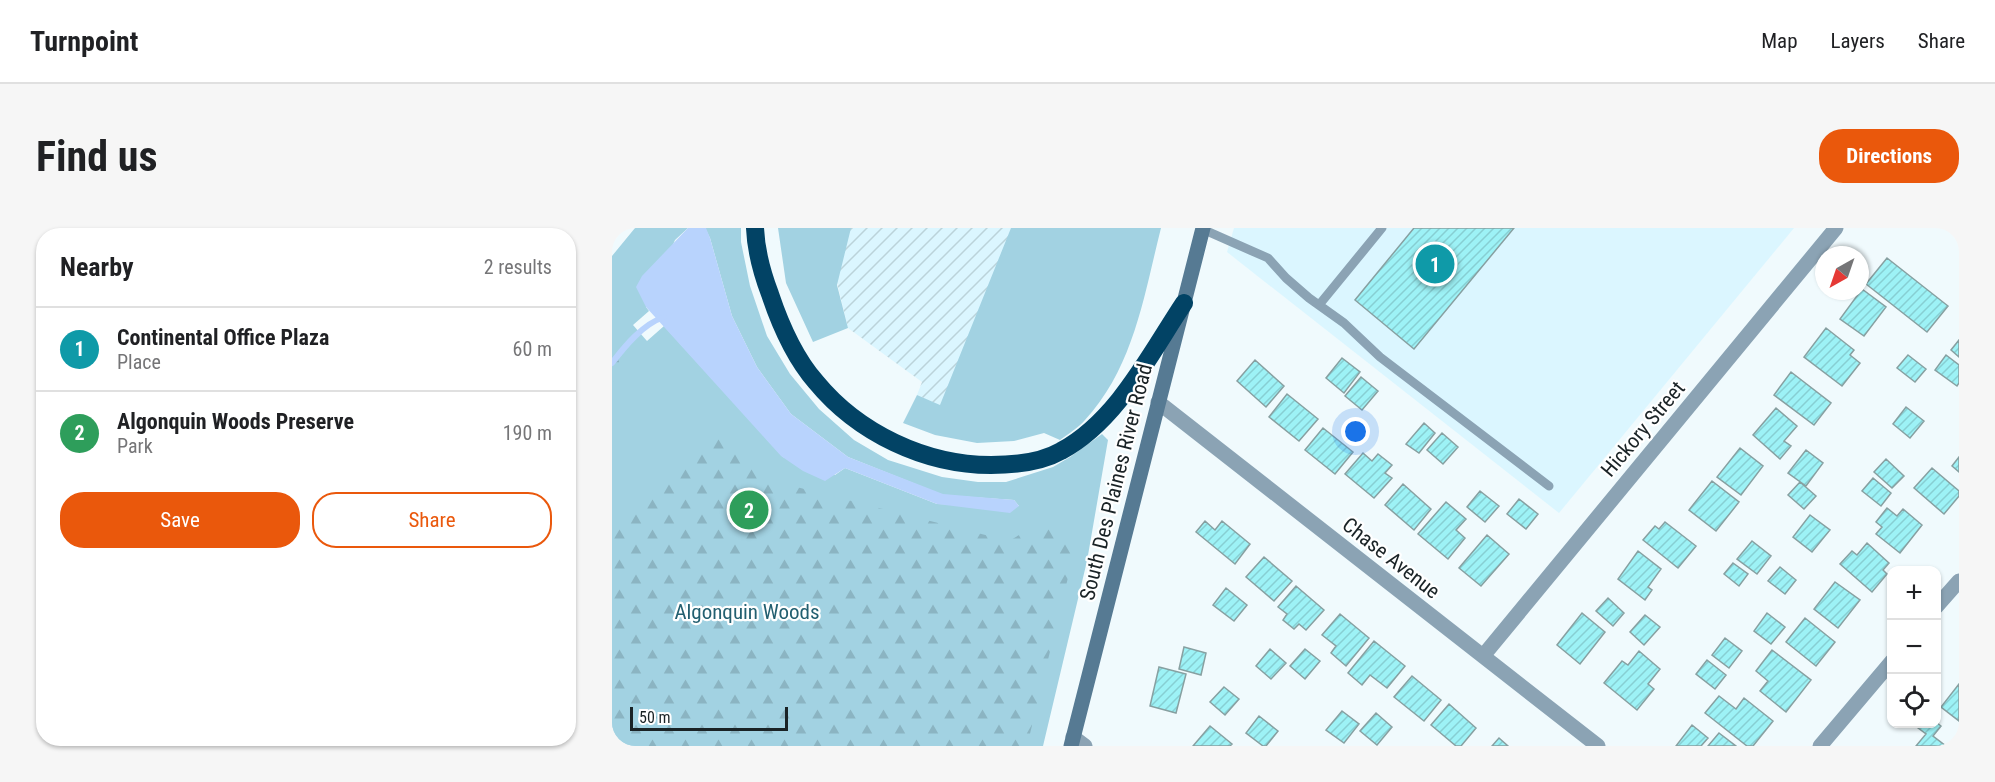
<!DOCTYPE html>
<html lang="en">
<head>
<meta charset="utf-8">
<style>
	:root { --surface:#fff; --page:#f6f6f6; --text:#202124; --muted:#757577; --line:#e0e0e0; --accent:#ea580c }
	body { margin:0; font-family:"Roboto Condensed",sans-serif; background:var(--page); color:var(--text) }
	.controls { position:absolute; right:18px; bottom:18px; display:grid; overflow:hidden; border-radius:12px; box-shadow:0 2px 4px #0004 }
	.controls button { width:54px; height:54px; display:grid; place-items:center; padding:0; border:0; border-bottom:2px solid var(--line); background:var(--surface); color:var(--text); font:30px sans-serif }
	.compass { position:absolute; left:1203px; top:18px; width:54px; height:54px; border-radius:50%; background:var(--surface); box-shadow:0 2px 4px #0004; rotate:220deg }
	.scale { position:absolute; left:18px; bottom:15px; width:158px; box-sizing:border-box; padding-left:6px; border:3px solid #1a2326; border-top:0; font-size:16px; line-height:21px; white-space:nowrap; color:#1a2326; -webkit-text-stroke:4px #fff; paint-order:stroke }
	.you { position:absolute; left:744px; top:204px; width:21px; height:21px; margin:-15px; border:4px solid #fff; border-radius:50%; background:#1a73e8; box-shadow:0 0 0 9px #1a73e833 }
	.badge { display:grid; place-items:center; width:39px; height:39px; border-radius:50%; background:var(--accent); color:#fff; font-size:20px; font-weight:700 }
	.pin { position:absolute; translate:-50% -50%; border:3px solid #fff; box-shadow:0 2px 6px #0006 }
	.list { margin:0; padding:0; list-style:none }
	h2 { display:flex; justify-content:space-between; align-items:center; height:78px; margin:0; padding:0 24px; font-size:26px }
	h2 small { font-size:20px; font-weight:400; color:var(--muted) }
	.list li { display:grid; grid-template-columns:39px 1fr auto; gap:18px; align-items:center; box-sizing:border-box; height:84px; padding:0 24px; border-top:2px solid var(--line) }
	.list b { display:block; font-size:22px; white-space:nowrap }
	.list p { margin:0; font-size:20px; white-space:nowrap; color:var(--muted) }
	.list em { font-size:20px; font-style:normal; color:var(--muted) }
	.actions { display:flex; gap:12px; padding:18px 24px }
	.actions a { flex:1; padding:14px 0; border:2px solid var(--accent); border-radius:24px; text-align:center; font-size:21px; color:var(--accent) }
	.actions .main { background:var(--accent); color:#fff }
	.icon { flex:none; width:33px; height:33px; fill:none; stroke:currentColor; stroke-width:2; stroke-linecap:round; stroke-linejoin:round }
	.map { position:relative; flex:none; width:1347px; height:518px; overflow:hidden; border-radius:24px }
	header { display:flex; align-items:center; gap:36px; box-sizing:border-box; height:84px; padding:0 30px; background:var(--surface); border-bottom:2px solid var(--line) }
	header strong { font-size:28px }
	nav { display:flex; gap:33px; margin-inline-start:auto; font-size:21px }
	.intro { display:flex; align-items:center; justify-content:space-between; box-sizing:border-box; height:144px; padding:0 36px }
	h1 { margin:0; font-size:42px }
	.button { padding:15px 27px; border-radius:24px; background:var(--accent); color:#fff; font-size:21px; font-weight:700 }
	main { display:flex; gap:36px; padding:0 36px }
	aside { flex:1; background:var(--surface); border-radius:24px; box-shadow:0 2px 4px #0004 }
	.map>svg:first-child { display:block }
</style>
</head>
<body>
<header>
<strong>Turnpoint</strong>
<nav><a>Map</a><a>Layers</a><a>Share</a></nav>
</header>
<div class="intro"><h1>Find us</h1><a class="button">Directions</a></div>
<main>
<aside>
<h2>Nearby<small>2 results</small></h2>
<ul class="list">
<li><span class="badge" style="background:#0f9aa8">1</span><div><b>Continental Office Plaza</b><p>Place</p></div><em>60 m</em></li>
<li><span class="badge" style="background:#2e9e5b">2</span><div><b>Algonquin Woods Preserve</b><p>Park</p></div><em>190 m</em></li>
</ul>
<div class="actions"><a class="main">Save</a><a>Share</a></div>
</aside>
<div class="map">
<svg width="1347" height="518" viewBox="0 0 1347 518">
	<defs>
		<pattern id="industrial-furrows" width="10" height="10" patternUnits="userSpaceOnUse" patternTransform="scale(1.5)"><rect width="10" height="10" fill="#dbf6ff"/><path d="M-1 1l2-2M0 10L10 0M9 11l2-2" fill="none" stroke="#bbd3da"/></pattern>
		<pattern id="forest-firs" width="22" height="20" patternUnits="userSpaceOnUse" patternTransform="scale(1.5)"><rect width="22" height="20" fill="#a2d2e2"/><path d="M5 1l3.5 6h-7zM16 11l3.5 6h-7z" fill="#8bb4c2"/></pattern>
		<pattern id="wetland-marsh" width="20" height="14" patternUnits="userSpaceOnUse" patternTransform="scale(1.5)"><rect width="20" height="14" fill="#a2d2e2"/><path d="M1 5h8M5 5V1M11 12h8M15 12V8" fill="none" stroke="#8bb4c2"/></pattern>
		<pattern id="building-hatch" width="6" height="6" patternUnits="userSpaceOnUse" patternTransform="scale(1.5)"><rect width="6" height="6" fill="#9df2f6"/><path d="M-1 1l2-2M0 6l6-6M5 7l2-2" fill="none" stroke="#87cfd3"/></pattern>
	</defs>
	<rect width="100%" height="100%" fill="#f0fafd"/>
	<!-- built -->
	<path fill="#dbf6ff" d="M 622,0 L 1182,0 L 947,285 L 615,24 Z"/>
	<!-- industrial -->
	<path fill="url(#industrial-furrows)" d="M 212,0 L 503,0 L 367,196 L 305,167 L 310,154 L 236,100 Z"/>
	<!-- green -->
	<path fill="#a2d2e2" d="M 23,0 L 76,0 L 63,12 L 34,79 L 37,83 L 21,97 L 35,113 L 52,98 L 171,229 L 223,247 L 233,240 L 325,276 L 407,278 L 402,272 L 331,267 L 236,229 L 179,186 L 145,139 L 120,88 L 98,10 L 93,0 L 129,0 L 129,14 L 138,58 L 155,108 L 178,146 L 207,181 L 242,212 L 276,232 L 330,249 L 366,254 L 394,254 L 441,239 L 458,229 L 490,206 L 496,212 L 475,333 L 431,518 L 0,518 L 0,28 Z
		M 166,0 L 239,0 L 225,57 L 236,100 L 201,114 L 174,55 Z
		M 399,0 L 549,0 C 532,67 522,139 473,192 C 466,200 456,206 448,212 L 432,205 L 402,213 L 365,215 L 323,207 L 291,195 L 305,167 L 328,177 Z"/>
	<!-- forest -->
	<path fill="url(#forest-firs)" d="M 106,196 L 153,251 L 397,313 L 419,300 L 443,301 L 459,314 L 461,329 L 415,518 L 0,518 L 0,305 Z"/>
	<!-- wetland -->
	<path fill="url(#wetland-marsh)" d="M 7,126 L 7,146 L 0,155 L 0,129 Z"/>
	<!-- water -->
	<path fill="#b8d3fd" d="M 76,0 L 94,0 L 98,10 L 120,88 L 145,139 L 179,186 L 236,229 L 331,266 L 402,272 L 407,278 L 398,285 L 325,276 L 233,240 L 213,253 L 191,243 L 169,228 L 34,79 L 24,59 L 30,48 Z"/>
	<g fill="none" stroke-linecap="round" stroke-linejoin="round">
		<!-- stream -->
		<path stroke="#b8d3fd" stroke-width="6" d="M 0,135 C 13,118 31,96 52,89"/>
	</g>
	<!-- building -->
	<path fill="url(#building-hatch)" stroke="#87a0a1" stroke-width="1.5" d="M 802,0 L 902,0 L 802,121 L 743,72 Z
		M 1275,30 L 1336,78 L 1315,104 L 1254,56 Z
		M 1250,61 L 1274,79 L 1252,108 L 1228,91 Z
		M 1214,100 L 1242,122 L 1238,127 L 1248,135 L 1230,158 L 1192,129 Z
		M 1347,112 L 1347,129 L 1339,122 Z
		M 1296,127 L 1314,141 L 1303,154 L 1285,140 Z
		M 1334,127 L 1347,137 L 1347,155 L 1345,158 L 1323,142 Z
		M 730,130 L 748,144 L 732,165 L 714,150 Z
		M 643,132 L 672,158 L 654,179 L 625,153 Z
		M 1179,144 L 1219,175 L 1202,197 L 1162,167 Z
		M 749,149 L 766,163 L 750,182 L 733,168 Z
		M 675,166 L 706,191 L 687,213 L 657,189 Z
		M 1294,179 L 1312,193 L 1298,210 L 1281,196 Z
		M 1164,180 L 1185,198 L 1172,213 L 1179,218 L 1168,231 L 1141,207 Z
		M 812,195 L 823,205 L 807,225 L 794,216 Z
		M 711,200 L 741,224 L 723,246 L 693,222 Z
		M 830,205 L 846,219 L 831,236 L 815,222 Z
		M 1128,220 L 1151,238 L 1129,267 L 1105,249 Z
		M 1194,222 L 1211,235 L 1194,258 L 1176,245 Z
		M 751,225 L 760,233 L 766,226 L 780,237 L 773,245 L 780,250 L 762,270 L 733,246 Z
		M 1347,229 L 1347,244 L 1340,238 Z
		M 1274,231 L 1292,248 L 1280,260 L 1262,244 Z
		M 1320,240 L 1347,263 L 1347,268 L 1332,286 L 1302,260 Z
		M 1261,250 L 1279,265 L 1269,278 L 1250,263 Z
		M 1100,253 L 1127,274 L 1104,303 L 1077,282 Z
		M 1188,254 L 1204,268 L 1192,281 L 1176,267 Z
		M 791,256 L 819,281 L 802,302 L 773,277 Z
		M 868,263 L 887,278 L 873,294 L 855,279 Z
		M 907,271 L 926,286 L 914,301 L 895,286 Z
		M 834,274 L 854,291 L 844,302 L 853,310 L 836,331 L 806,306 Z
		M 1275,280 L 1285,288 L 1291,281 L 1310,297 L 1288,325 L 1264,306 L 1270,299 L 1264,294 Z
		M 1198,287 L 1218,302 L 1200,324 L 1181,309 Z
		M 593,293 L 603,302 L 610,293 L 638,316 L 623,336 L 584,304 Z
		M 1053,294 L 1084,318 L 1066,340 L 1031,312 L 1043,298 L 1047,301 Z
		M 875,307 L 897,326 L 869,358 L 847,340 Z
		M 1140,313 L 1159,328 L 1145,346 L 1125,331 Z
		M 1255,315 L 1277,335 L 1271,342 L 1275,346 L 1260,364 L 1228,336 L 1240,323 L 1245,327 Z
		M 1026,323 L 1049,341 L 1036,359 L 1040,362 L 1033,372 L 1006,351 Z
		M 652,329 L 680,353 L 662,373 L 634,349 Z
		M 1121,335 L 1136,346 L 1127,358 L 1112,346 Z
		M 1168,339 L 1184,352 L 1173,366 L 1156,353 Z
		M 1223,354 L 1248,372 L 1226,400 L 1202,381 Z
		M 684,358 L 712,382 L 694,402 L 687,396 L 682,401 L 671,392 L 675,386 L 666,379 Z
		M 614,360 L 635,377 L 622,393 L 601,377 Z
		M 996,370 L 1012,385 L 1001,398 L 984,383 Z
		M 970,385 L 993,404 L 968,436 L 945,417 Z
		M 1155,385 L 1173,399 L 1159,416 L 1142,403 Z
		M 728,386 L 757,410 L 734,438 L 719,425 L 724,418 L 710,407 Z
		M 1033,387 L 1048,399 L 1032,417 L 1018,404 Z
		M 1193,390 L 1223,414 L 1204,438 L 1174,414 Z
		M 1113,410 L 1130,423 L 1117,440 L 1100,427 Z
		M 762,413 L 793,438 L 775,460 L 758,447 L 750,457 L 736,445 Z
		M 572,419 L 594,425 L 589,447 L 567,441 Z
		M 658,421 L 674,435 L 659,451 L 644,438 Z
		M 693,421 L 708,433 L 693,451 L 678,438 Z
		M 1160,422 L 1199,452 L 1174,484 L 1148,463 L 1156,453 L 1144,443 Z
		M 1027,423 L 1048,441 L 1036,456 L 1042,461 L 1025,482 L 992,455 L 1010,433 L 1016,437 Z
		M 1095,432 L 1114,447 L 1103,461 L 1084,446 Z
		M 547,439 L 574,446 L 564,485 L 538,478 Z
		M 800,448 L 829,472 L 812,493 L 782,469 Z
		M 1347,456 L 1347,493 L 1329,479 Z
		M 612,459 L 627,471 L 613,487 L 598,474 Z
		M 1107,468 L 1124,481 L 1132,470 L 1161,493 L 1141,518 L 1135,518 L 1093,485 Z
		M 837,476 L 864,500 L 849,518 L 844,518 L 819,497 Z
		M 730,483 L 747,496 L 732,515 L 714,502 Z
		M 764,485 L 780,499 L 765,517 L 748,503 Z
		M 647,488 L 666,503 L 654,518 L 651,518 L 634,505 Z
		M 1324,494 L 1329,498 L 1321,508 L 1334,518 L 1304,518 L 1314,506 L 1302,497 L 1304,496 Z
		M 1080,497 L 1096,510 L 1089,518 L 1064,518 Z
		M 598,498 L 620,516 L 618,518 L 581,518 Z
		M 1107,505 L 1124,518 L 1096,518 Z
		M 887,510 L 896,518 L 880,518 Z"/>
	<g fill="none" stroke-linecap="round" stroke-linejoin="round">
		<!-- lane -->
		<path stroke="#8ba3b4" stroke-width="9" d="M 590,1 L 656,30 L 674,50 L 697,70 L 732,95 L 768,129 L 937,258
			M 707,77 L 770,0"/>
		<!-- street -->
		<path stroke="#8ba3b4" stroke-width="15" d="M 546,174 L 986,518
			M 1324,379 L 1347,353
			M 871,428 L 1224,0
			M 461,509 L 473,518
			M 1208,518 L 1280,433"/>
		<!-- secondary -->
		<path stroke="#567a93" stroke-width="15" d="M 459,518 L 591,0"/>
		<!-- highway -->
		<path stroke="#024365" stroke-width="18" d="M 143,0 C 144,23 150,45 158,66 C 168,96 183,130 204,154 C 246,205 313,237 379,237 C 402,237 428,235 449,223 C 505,193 538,126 572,75"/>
	</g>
	<g text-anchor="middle" stroke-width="4.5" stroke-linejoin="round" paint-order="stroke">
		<!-- street labels -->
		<g font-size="21" fill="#1a2326" stroke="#fff">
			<text transform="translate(1031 201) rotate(-50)" y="7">Hickory Street</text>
			<text transform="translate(504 254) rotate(-76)" y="7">South Des Plaines River Road</text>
			<text transform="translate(779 330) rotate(38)" y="7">Chase Avenue</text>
		</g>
		<!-- park labels -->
		<g font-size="21" fill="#225f70" stroke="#fff">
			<text x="135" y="391">Algonquin Woods</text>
		</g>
	</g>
</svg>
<div class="controls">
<button>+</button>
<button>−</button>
<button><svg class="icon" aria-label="locate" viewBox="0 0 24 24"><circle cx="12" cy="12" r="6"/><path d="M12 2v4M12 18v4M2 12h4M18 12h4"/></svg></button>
</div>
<svg class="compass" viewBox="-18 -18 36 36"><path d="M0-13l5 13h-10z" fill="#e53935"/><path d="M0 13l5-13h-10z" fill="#757577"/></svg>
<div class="scale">50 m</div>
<div class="you"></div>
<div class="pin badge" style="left:823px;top:36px;background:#0f9aa8">1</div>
<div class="pin badge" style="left:137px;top:282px;background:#2e9e5b">2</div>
</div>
</main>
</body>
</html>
